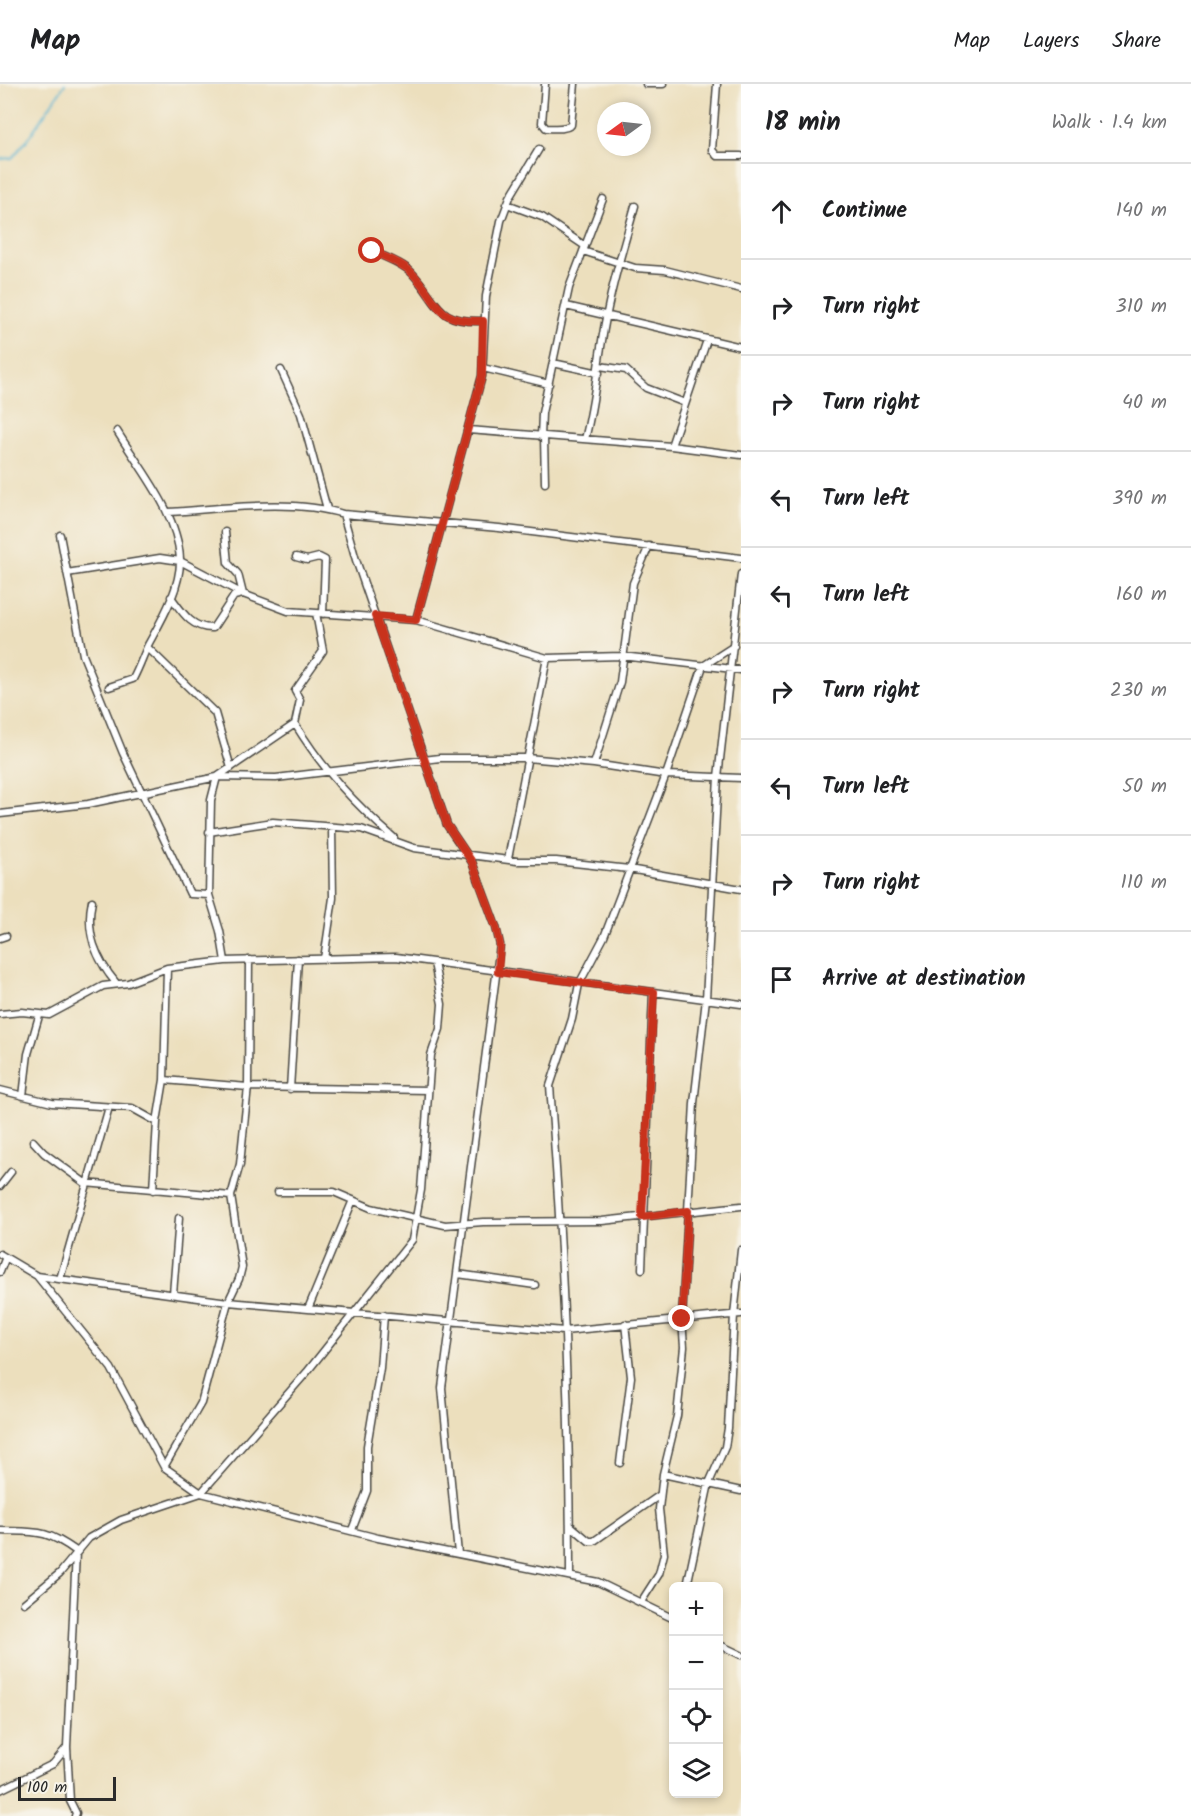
<!DOCTYPE html>
<html lang="en">
<head>
<meta charset="utf-8">
<style>
	:root { --surface:#fff; --page:#f2f2f2; --text:#202124; --muted:#757577; --line:#e0e0e0 }
	body { margin:0; font-family:Kalam,sans-serif; background:var(--page); color:var(--text) }
	.controls { position:absolute; right:18px; bottom:18px; display:grid; overflow:hidden; border-radius:9px; box-shadow:0 3px 9px #0003 }
	.controls button { width:54px; height:54px; display:grid; place-items:center; padding:0; border:0; border-bottom:2px solid var(--line); background:var(--surface); color:var(--text); font:30px sans-serif }
	.compass { position:absolute; left:597px; top:18px; width:54px; height:54px; border-radius:50%; background:var(--surface); box-shadow:0 3px 9px #0003; rotate:255deg }
	.scale { position:absolute; left:18px; bottom:15px; width:98px; box-sizing:border-box; padding-left:6px; border:3px solid #2b2b2b; border-top:0; font-size:16px; line-height:21px; white-space:nowrap; color:#2b2b2b; -webkit-text-stroke:4px #f7f3e8; paint-order:stroke }
	.stop { position:absolute; width:18px; height:18px; margin:-14px; border:4px solid #c8321e; border-radius:50%; background:#fff }
	.stop.end { background:#c8321e; border-color:#fff; box-shadow:0 2px 6px #0008 }
	.list { margin:0; padding:0; list-style:none }
	h2 { display:flex; justify-content:space-between; align-items:center; height:78px; margin:0; padding:0 24px; font-size:26px }
	h2 small { font-size:20px; font-weight:400; color:var(--muted) }
	.list li { display:grid; grid-template-columns:39px 1fr auto; gap:18px; align-items:center; box-sizing:border-box; height:96px; padding:0 24px; border-top:2px solid var(--line) }
	.list b { display:block; font-size:22px; white-space:nowrap }
	.list em { font-size:20px; font-style:normal; color:var(--muted) }
	.icon { flex:none; width:33px; height:33px; fill:none; stroke:currentColor; stroke-width:2; stroke-linecap:round; stroke-linejoin:round }
	.map { position:relative; flex:none; width:741px; height:1732px; overflow:hidden }
	header { display:flex; align-items:center; gap:36px; box-sizing:border-box; height:84px; padding:0 30px; background:var(--surface); border-bottom:2px solid var(--line) }
	header strong { font-size:28px }
	nav { display:flex; gap:33px; margin-inline-start:auto; font-size:21px }
	main { display:flex }
	aside { flex:1; background:var(--surface) }
	.map>svg:first-child { display:block }
</style>
</head>
<body>
<header>
<strong>Map</strong>
<nav><a>Map</a><a>Layers</a><a>Share</a></nav>
</header>
<main>
<div class="map">
<svg width="741" height="1732" viewBox="0 0 741 1732">
	<rect width="100%" height="100%" fill="#f7f3e8"/>
	<filter id="ink" filterUnits="userSpaceOnUse"><feTurbulence type="fractalNoise" baseFrequency=".0167" numOctaves="2"/><feDisplacementMap in="SourceGraphic" scale="12" xChannelSelector="R" yChannelSelector="G"/><feConvolveMatrix kernelMatrix="1 2 1 2 8 2 1 2 1" color-interpolation-filters="sRGB"/></filter>
	<filter id="wash" filterUnits="userSpaceOnUse"><feTurbulence type="fractalNoise" baseFrequency=".008" numOctaves="4" result="noise"/><feDisplacementMap in="SourceGraphic" scale="24" xChannelSelector="R" yChannelSelector="G"/><feGaussianBlur stdDeviation="1.35" result="paint"/><feColorMatrix in="noise" values="0 0 0 0 0 0 0 0 0 0 0 0 0 0 0 0 0 1.4 0 .05"/><feComposite in="paint" operator="in"/></filter>
	<g filter="url(#wash)">
		<rect width="100%" height="100%" fill="#ecdfbd"/>
		<g fill="none" stroke-linecap="round" stroke-linejoin="round">
			<!-- stream -->
			<path stroke="#54b4d3" stroke-width="2" d="M 0,75 L 12,74 L 27,56 L 65,0"/>
		</g>
	</g>
	<g filter="url(#ink)">
		<g fill="none" stroke-linecap="round" stroke-linejoin="round">
			<defs>
				<path id="street" d="M 545,0 L 542,39 L 546,44 C 554,44 564,46 571,41 L 575,0
					M 646,0 L 663,0
					M 717,0 L 712,66 L 717,72 L 741,72
					M 507,120 L 542,133 L 585,162
					M 372,167 C 384,173 403,179 412,189 C 439,218 435,239 483,237
					M 583,167 L 635,184 L 665,186 L 741,205
					M 566,222 L 741,263
					M 553,279 L 599,289
					M 600,282 L 626,286 L 646,304 L 685,319
					M 483,284 L 549,300
					M 281,286 L 301,330 L 327,425
					M 468,346 L 671,362 L 741,371
					M 541,353 L 542,329 L 569,204 L 603,115
					M 544,353 L 545,399
					M 585,355 C 596,314 598,271 607,229 C 614,192 625,158 635,122
					M 671,362 L 707,256
					M 167,428 C 221,425 291,414 343,430 L 499,444 L 741,474
					M 343,430 L 356,476 L 447,741 L 472,778 L 496,843 L 500,861 L 442,1304 L 458,1470
					M 60,451 L 83,571 L 123,669 L 190,810 L 209,811
					M 296,473 L 307,476 L 319,473 L 325,476 L 323,530
					M 67,489 L 160,474 L 180,477 L 243,510 L 288,527 L 416,536 L 547,574 L 622,572 L 741,586
					M 171,513 C 182,528 192,545 213,544 L 234,512 L 243,510 L 238,490 L 228,479 L 225,448
					M 416,536 L 482,292 L 486,212 L 501,137 L 510,113 L 539,65
					M 147,563 L 215,629 L 231,684
					M 109,603 L 133,595 C 139,584 143,572 148,561 C 161,537 181,504 180,475 C 178,429 140,385 117,347
					M 295,640 C 324,687 353,718 394,754
					M 594,680 L 620,598 L 633,499 L 649,462
					M 0,730 L 88,720 L 217,693 L 276,694 L 440,674 L 527,674 L 594,680 L 666,691 L 741,694
					M 209,748 L 273,738 L 361,745 L 414,764 L 517,777 L 556,777 L 629,785 L 741,805
					M 508,775 L 547,574
					M 92,817 C 85,849 96,875 116,899
					M 0,854 L 6,852
					M 324,875 L 333,814 L 332,744
					M 225,877 L 220,847 L 209,811 L 211,716 L 217,693 L 295,640 L 300,616 L 295,607 L 323,567 L 316,529
					M 0,930 L 22,928 L 49,931 L 103,902 L 128,899 L 167,884 L 225,877 L 396,873 L 741,920
					M 164,996 L 248,1003 L 428,1006
					M 290,1005 L 298,875
					M 0,1006 L 52,1019 L 132,1024 L 157,1038
					M 23,1012 L 28,970 L 39,932
					M 33,1057 L 44,1069 L 85,1099 L 231,1112
					M 0,1102 L 11,1088
					M 153,1106 L 157,1038 L 164,996 L 167,884
					M 278,1108 L 334,1108 L 371,1124 L 445,1141 L 483,1138 L 602,1137 L 741,1122
					M 0,1170 L 37,1192 L 228,1218 L 564,1247 L 741,1230
					M 642,1185 L 653,908
					M 0,1188 L 5,1175
					M 458,1190 L 535,1201
					M 37,1192 L 111,1284 L 164,1383 L 201,1409 L 378,1454 L 598,1498 L 674,1535
					M 60,1195 L 109,1023
					M 173,1210 L 179,1134
					M 308,1225 L 353,1116
					M 620,1379 L 631,1293 L 625,1240
					M 164,1383 L 201,1319 L 228,1218 L 239,1195 L 242,1183 L 231,1112 L 240,1080 L 248,1003 L 249,876
					M 663,1390 L 741,1407
					M 570,1441 L 589,1457 L 594,1457 L 660,1411
					M 352,1446 L 367,1407 L 367,1362 L 380,1284 L 384,1231
					M 0,1447 C 36,1448 46,1445 76,1467
					M 570,1492 C 570,1329 563,1165 550,1002 L 572,935 L 579,900 L 604,853 L 666,691 L 703,582 L 734,562
					M 687,1502 L 709,1399 L 725,1363 L 728,1344 L 734,1231 L 741,1166
					M 641,1518 L 659,1490 L 664,1470 L 659,1425 L 663,1390 L 677,1332 L 684,1263 L 682,1235 L 694,1019 L 706,915 L 718,693 L 741,490
					M 24,1519 L 60,1489 L 89,1454 L 121,1436 L 201,1409 L 307,1288 L 412,1156 L 421,1106 L 431,971 L 440,945 L 442,920 L 434,879
					M 718,1560 L 741,1571
					M 0,1706 L 53,1680 L 67,1663
					M 75,1732 L 76,1729 L 70,1717 L 67,1663 L 76,1468"/>
			</defs>
			<!-- street casing -->
			<use href="#street" stroke="#484641" stroke-width="9"/>
			<!-- street -->
			<use href="#street" stroke="#fff" stroke-width="6"/>
		</g>
	</g>
	<g fill="none" stroke-linecap="round" stroke-linejoin="round" filter="url(#ink)">
		<!-- route -->
		<path stroke="#c8321e" stroke-width="8" d="M 372,167 C 384,173 403,179 412,189 C 440,218 434,239 483,237 L 482,292 L 416,536 L 375,532 L 447,741 L 472,778 L 496,843 L 500,861 L 498,888 L 654,908 L 642,1133 L 688,1127 L 682,1235"/>
	</g>
</svg>
<div class="controls">
<button>+</button>
<button>−</button>
<button><svg class="icon" aria-label="locate" viewBox="0 0 24 24"><circle cx="12" cy="12" r="6"/><path d="M12 2v4M12 18v4M2 12h4M18 12h4"/></svg></button>
<button><svg class="icon" aria-label="layers" viewBox="0 0 24 24"><path d="M12 4l9 5-9 5-9-5zM3 14l9 5 9-5"/></svg></button>
</div>
<svg class="compass" viewBox="-18 -18 36 36"><path d="M0-13l5 13h-10z" fill="#e53935"/><path d="M0 13l5-13h-10z" fill="#757577"/></svg>
<div class="scale">100 m</div>
<div class="stop" style="left:372px;top:167px"></div>
<div class="stop end" style="left:682px;top:1235px"></div>
</div>
<aside>
<h2>18 min<small>Walk · 1.4 km</small></h2>
<ul class="list">
<li><svg class="icon" aria-label="ahead" viewBox="0 0 24 24"><path d="M12 20V5M6 11l6-6 6 6"/></svg><div><b>Continue</b></div><em>140 m</em></li>
<li><svg class="icon" aria-label="right" viewBox="0 0 24 24"><path d="M7 20v-9h11M14 6l5 5-5 5"/></svg><div><b>Turn right</b></div><em>310 m</em></li>
<li><svg class="icon" aria-label="right" viewBox="0 0 24 24"><path d="M7 20v-9h11M14 6l5 5-5 5"/></svg><div><b>Turn right</b></div><em>40 m</em></li>
<li><svg class="icon" aria-label="left" viewBox="0 0 24 24"><path d="M17 20v-9H6M10 6l-5 5 5 5"/></svg><div><b>Turn left</b></div><em>390 m</em></li>
<li><svg class="icon" aria-label="left" viewBox="0 0 24 24"><path d="M17 20v-9H6M10 6l-5 5 5 5"/></svg><div><b>Turn left</b></div><em>160 m</em></li>
<li><svg class="icon" aria-label="right" viewBox="0 0 24 24"><path d="M7 20v-9h11M14 6l5 5-5 5"/></svg><div><b>Turn right</b></div><em>230 m</em></li>
<li><svg class="icon" aria-label="left" viewBox="0 0 24 24"><path d="M17 20v-9H6M10 6l-5 5 5 5"/></svg><div><b>Turn left</b></div><em>50 m</em></li>
<li><svg class="icon" aria-label="right" viewBox="0 0 24 24"><path d="M7 20v-9h11M14 6l5 5-5 5"/></svg><div><b>Turn right</b></div><em>110 m</em></li>
<li><svg class="icon" aria-label="arrive" viewBox="0 0 24 24"><path d="M6 21V4h12l-3 4 3 4H6"/></svg><div><b>Arrive at destination</b></div></li>
</ul>
</aside>
</main>
</body>
</html>
